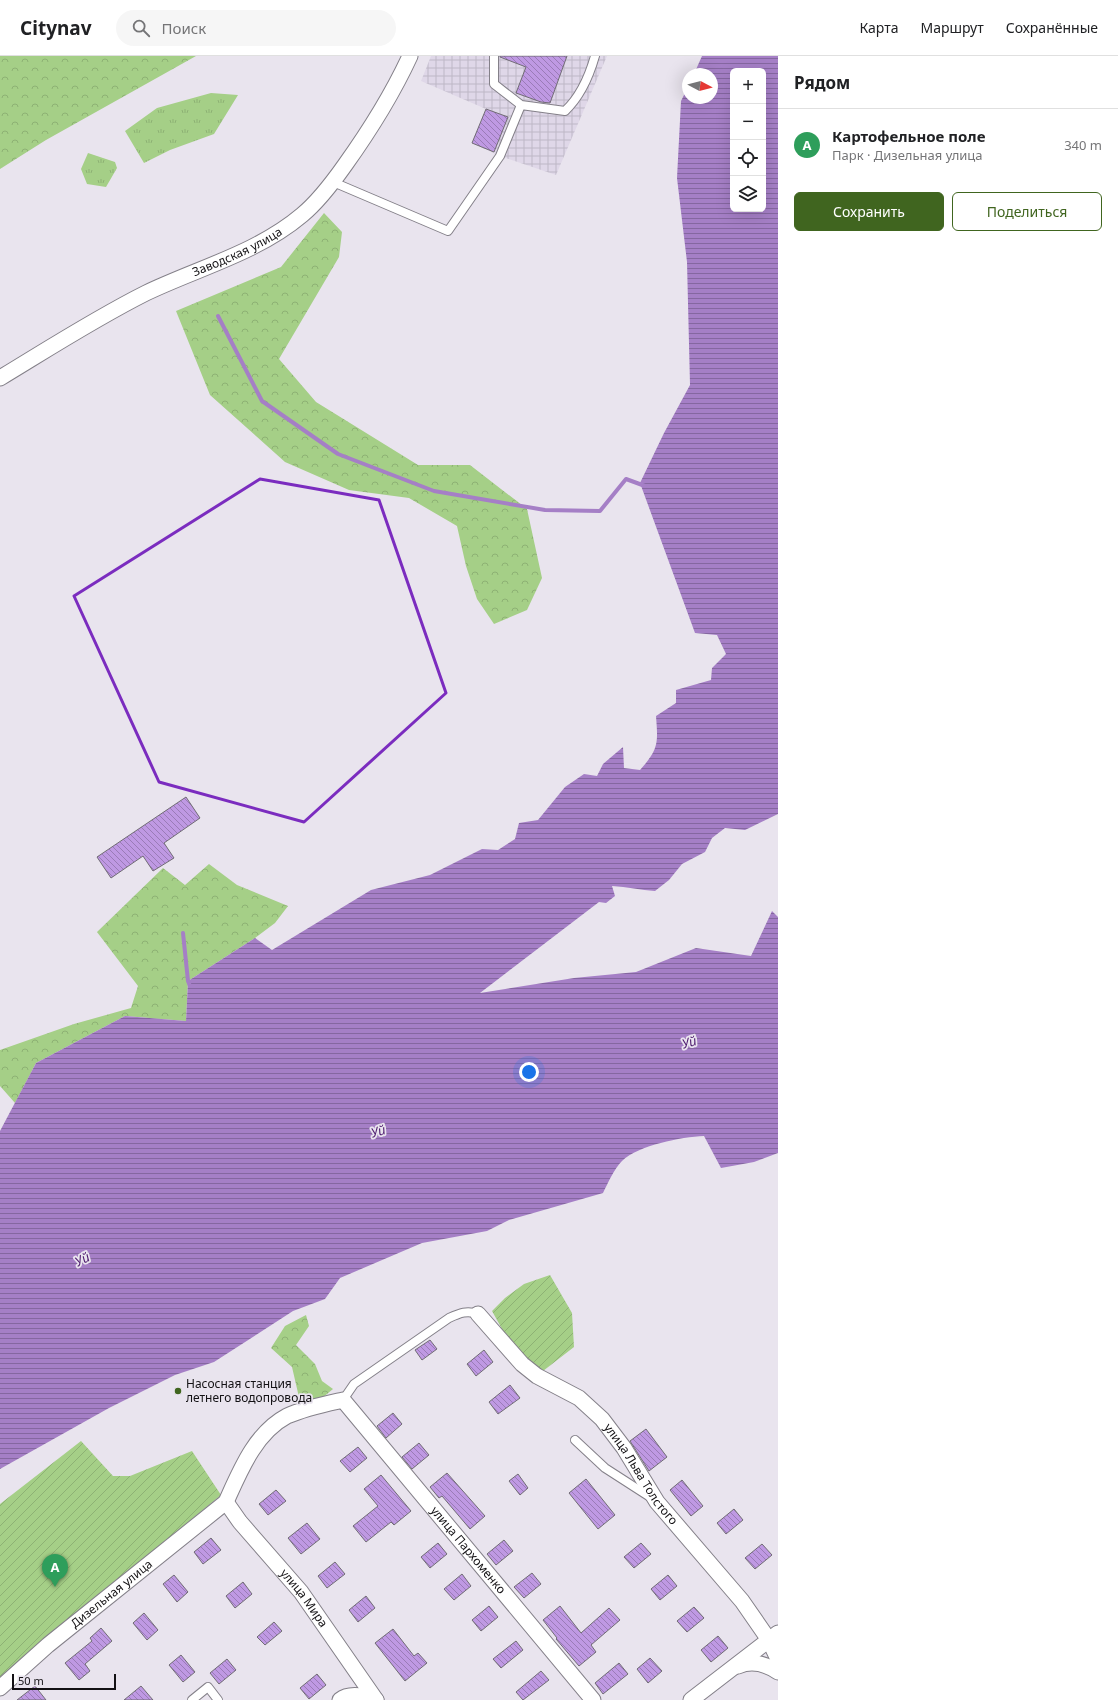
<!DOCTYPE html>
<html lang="ru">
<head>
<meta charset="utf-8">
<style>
	:root { --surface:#fff; --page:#f6f6f6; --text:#202124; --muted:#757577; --line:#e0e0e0; --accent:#40651f }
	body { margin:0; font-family:"Noto Sans",sans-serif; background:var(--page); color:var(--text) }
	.controls { position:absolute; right:12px; top:12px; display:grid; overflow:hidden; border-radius:6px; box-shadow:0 4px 16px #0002 }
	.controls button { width:36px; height:36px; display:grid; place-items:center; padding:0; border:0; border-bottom:1px solid var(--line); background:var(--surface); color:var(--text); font:20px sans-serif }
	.compass { position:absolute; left:682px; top:12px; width:36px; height:36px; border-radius:50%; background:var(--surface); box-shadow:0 4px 16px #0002; rotate:97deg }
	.scale { position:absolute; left:12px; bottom:10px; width:104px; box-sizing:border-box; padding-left:4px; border:2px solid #131114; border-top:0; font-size:11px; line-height:14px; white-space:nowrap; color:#131114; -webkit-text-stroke:3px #e9e4ee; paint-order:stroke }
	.you { position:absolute; left:529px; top:1016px; width:14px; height:14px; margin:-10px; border:3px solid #fff; border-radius:50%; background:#1a73e8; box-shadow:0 0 0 6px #1a73e833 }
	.badge { display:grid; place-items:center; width:26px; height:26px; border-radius:50%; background:var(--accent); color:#fff; font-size:13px; font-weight:700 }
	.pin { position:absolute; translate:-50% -33px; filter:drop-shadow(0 1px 2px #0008) }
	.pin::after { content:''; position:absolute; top:21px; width:14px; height:12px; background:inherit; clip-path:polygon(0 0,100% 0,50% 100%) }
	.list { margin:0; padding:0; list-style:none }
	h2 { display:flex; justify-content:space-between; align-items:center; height:52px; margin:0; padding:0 16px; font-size:17px }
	h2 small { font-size:13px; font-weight:400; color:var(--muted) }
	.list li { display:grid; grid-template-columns:26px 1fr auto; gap:12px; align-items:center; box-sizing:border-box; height:72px; padding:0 16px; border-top:1px solid var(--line) }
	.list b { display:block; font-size:15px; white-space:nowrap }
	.list p { margin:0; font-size:13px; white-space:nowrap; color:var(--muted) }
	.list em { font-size:13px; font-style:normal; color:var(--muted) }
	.actions { display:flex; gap:8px; padding:12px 16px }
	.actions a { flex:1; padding:9px 0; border:1px solid var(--accent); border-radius:6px; text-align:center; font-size:14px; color:var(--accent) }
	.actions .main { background:var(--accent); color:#fff }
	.icon { flex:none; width:22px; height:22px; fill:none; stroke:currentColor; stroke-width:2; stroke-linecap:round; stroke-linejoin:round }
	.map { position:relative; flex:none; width:778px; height:1644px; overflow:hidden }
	header { display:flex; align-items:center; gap:24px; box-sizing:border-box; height:56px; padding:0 20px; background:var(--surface); border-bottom:1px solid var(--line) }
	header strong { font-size:19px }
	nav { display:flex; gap:22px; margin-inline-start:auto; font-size:14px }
	.search { width:280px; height:36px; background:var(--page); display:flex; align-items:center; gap:10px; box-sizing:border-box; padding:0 14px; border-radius:22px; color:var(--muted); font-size:15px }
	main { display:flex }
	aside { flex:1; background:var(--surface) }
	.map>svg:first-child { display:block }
</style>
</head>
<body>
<header>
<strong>Citynav</strong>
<div class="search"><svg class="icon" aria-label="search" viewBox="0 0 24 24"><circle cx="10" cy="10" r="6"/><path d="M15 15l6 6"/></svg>Поиск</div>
<nav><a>Карта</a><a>Маршрут</a><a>Сохранённые</a></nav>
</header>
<main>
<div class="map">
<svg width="778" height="1644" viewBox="0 0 778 1644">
	<defs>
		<pattern id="industrial-grid" width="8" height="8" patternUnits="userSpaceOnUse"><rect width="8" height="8" fill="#dfd7e8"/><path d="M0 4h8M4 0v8" fill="none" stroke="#beb8c6"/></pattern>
		<pattern id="grass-tufts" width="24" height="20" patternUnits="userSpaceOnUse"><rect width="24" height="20" fill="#a5cf87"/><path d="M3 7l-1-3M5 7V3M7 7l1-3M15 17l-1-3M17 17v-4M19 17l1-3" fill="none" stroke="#8db174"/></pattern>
		<pattern id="forest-crowns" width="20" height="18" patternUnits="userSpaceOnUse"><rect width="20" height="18" fill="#a5cf87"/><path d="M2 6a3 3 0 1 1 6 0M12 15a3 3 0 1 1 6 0" fill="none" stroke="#8db174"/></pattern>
		<pattern id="garden-furrows" width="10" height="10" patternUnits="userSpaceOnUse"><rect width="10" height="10" fill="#a5cf87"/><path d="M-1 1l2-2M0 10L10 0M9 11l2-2" fill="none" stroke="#8db174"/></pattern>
		<pattern id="water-rules" width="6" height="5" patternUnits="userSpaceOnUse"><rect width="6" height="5" fill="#a57fc6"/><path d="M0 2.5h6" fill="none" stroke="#8567a0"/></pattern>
		<pattern id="building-back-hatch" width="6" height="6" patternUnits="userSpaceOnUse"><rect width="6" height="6" fill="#bf99e3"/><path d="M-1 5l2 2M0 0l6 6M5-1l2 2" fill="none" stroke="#9a7bb7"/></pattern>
	</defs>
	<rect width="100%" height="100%" fill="#e9e4ee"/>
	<!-- industrial -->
	<path fill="url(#industrial-grid)" d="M 431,0 L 607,0 L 556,119 L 500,100 L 472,87 L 486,53 L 421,25 Z"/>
	<!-- grass -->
	<path fill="url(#grass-tufts)" d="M 211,37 L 238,39 L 214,78 L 170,94 L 144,107 L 125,75 L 157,52 Z
		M 88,97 L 115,106 L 117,112 L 106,131 L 87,128 L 81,113 Z"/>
	<!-- forest -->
	<path fill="url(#forest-crowns)" d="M 0,0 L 196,0 L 46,84 L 0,113 Z
		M 324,157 L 342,176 L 339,201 L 279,303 L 316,346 L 418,409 L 470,409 L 527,453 L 542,522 L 527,554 L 494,568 L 477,543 L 466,510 L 457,470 L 409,442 L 349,434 L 285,406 L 210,339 L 176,255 L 281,211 Z
		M 209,808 L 237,829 L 288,850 L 275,867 L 255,882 L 188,925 L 186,965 L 125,960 L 36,1007 L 15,1047 L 0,1030 L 0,994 L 74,968 L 131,952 L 138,930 L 97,876 L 163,812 L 185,829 Z
		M 306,1259 L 309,1270 L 296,1289 L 315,1308 L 322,1325 L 333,1333 L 321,1343 L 301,1350 L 292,1311 L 271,1292 L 285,1270 Z"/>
	<!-- garden -->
	<path fill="url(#garden-furrows)" d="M 550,1219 L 572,1257 L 574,1291 L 543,1315 L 513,1293 L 492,1255 L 505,1242 L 524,1228 Z
		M 81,1385 L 113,1420 L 130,1420 L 192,1395 L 221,1439 L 11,1613 L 0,1624 L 0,1448 Z"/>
	<!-- water -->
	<path fill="url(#water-rules)" fill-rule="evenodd" d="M 702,0 L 778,0 L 778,758 L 745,774 L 725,772 L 712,782 L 705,796 L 682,808 L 669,824 L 655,835 C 641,834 627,831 612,830 L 615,840 L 606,847 L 599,846 L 480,937 L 574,922 L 636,916 L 696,892 L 751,900 L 772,855 L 778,861 L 778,1097 L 754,1106 L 721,1112 L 704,1080 C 681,1081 639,1089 622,1105 C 614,1113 608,1127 603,1137 L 509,1164 L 487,1175 L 422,1187 L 340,1222 L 325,1243 L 293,1255 L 214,1306 L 175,1319 L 109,1352 L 0,1413 L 0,1075 L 36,1007 L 125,960 L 186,965 L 188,925 L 255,882 L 272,894 L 371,834 L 430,819 L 482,793 L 498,794 L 515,783 L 519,767 L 538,764 L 565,731 L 584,718 L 597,720 L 603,708 L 623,691 L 624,712 L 640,714 C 659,693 658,687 656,660 L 676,647 L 676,634 L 711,624 L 712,612 L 726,598 L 717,579 L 695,577 L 640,427 L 664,377 L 690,329 L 687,206 L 677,122 L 681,45 L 688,31 L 688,42 L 712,42 L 712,18 L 694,18 ZM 733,15 L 763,15 L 763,153 L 733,153 Z"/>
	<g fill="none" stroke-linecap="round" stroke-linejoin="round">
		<!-- stream -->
		<path stroke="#a57fc6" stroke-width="4" d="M 218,260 L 262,345 L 338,398 L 434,435 L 545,454 L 600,455 L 626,423 L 645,430
			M 183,877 L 188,925 L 190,930"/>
	</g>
	<!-- building -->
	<path fill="url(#building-back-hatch)" stroke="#716c75" d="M 500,0 L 567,0 L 550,47 L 541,46 L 516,37 L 526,11 L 500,1 Z
		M 486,53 L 508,61 L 494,96 L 472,87 Z
		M 186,741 L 200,762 L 164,787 L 174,802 L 153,815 L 143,800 L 111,822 L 97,801 Z
		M 430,1284 L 437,1293 L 422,1304 L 415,1294 Z
		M 484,1294 L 493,1306 L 476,1320 L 467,1308 Z
		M 510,1329 L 520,1342 L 498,1358 L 489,1346 Z
		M 393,1357 L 402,1368 L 386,1382 L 377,1370 Z
		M 646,1373 L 667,1401 L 649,1415 L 630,1385 Z
		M 419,1387 L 429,1399 L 412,1413 L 402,1401 Z
		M 358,1391 L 367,1402 L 350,1416 L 340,1405 Z
		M 447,1417 L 485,1460 L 470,1473 L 442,1440 L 439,1442 L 430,1431 Z
		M 518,1418 L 528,1432 L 520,1439 L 509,1425 Z
		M 381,1419 L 411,1455 L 394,1469 L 391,1466 L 366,1486 L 353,1470 L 378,1450 L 364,1433 Z
		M 586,1423 L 615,1459 L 598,1473 L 569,1437 Z
		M 682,1424 L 703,1450 L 691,1460 L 670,1434 Z
		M 276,1434 L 286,1445 L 268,1459 L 259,1448 Z
		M 734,1453 L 743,1464 L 726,1478 L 717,1467 Z
		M 307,1467 L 320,1483 L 301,1498 L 288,1482 Z
		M 211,1482 L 221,1494 L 203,1508 L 194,1496 Z
		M 504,1484 L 513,1495 L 496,1509 L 487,1498 Z
		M 438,1487 L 447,1498 L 430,1512 L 421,1501 Z
		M 641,1487 L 651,1498 L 634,1512 L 624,1501 Z
		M 762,1488 L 772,1499 L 755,1513 L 745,1502 Z
		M 335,1506 L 345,1518 L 327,1532 L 318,1520 Z
		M 532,1517 L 541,1528 L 524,1542 L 514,1531 Z
		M 462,1518 L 471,1530 L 454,1544 L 444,1533 Z
		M 174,1519 L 188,1536 L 177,1546 L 163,1528 Z
		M 668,1519 L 677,1530 L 660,1544 L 651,1533 Z
		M 243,1526 L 252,1538 L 235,1552 L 226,1540 Z
		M 366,1540 L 375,1552 L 358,1566 L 349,1554 Z
		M 489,1550 L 498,1561 L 481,1575 L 472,1564 Z
		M 560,1550 L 581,1577 L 609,1552 L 620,1564 L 591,1589 L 596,1596 L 579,1610 L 556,1583 L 557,1582 L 543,1564 Z
		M 694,1551 L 704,1562 L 687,1576 L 677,1565 Z
		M 144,1557 L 158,1574 L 147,1584 L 133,1567 Z
		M 274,1566 L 282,1575 L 265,1589 L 257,1581 Z
		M 101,1572 L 112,1585 L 85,1608 L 90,1615 L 79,1624 L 65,1607 L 92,1585 L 90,1582 Z
		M 393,1573 L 414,1600 L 418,1597 L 427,1607 L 405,1625 L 375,1587 Z
		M 718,1580 L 728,1592 L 711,1606 L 701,1594 Z
		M 516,1585 L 523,1594 L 501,1612 L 493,1603 Z
		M 181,1599 L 195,1616 L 183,1626 L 169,1609 Z
		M 650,1602 L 662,1615 L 648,1627 L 637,1613 Z
		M 227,1603 L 236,1614 L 219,1628 L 210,1617 Z
		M 619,1607 L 628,1618 L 603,1638 L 595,1627 Z
		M 541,1615 L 549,1624 L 523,1644 L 516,1636 Z
		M 317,1618 L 326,1629 L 309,1643 L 300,1632 Z
		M 35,1630 L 46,1644 L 17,1644 Z
		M 141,1630 L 153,1644 L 124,1644 Z"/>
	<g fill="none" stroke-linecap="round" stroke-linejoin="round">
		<defs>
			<path id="lane" d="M 494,0 L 494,28 L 521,49 L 565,55 C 581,40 589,21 595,0
				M 333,126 L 448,175 L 500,100 L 521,49
				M 343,1344 L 354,1328 L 449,1262 C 460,1257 467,1254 478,1258
				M 575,1384 L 605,1412 L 650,1441
				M 192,1644 L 208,1631 L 218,1644"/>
			<g id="street">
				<path id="s1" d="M 0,322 C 48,293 96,262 146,237 C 198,212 257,197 302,159 C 319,145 333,126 345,109 C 370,74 392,39 410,0"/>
				<path id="s2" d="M 478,1258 L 522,1308 L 537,1320 L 579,1342 L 602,1363 L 624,1392 L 657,1446 L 742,1545 L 769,1584 L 778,1603"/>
				<path id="s3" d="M 226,1446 L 240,1466 L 301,1536 L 376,1644"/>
				<path d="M 738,1610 C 752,1604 766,1608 778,1616"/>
				<path id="s4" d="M 0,1632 L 48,1589 L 226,1446 C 240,1415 255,1377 287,1360 C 305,1352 325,1348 343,1344 L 593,1644"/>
				<path d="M 340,1644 C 350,1636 365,1640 376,1644"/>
				<path d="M 691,1644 L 778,1577"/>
			</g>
		</defs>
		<!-- lane casing -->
		<use href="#lane" stroke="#848089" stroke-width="10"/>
		<!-- street casing -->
		<use href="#street" stroke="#848089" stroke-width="17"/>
		<!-- lane -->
		<use href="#lane" stroke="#fff" stroke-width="8"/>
		<!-- street -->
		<use href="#street" stroke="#fff" stroke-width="15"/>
	</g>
	<!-- marked area -->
	<path fill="none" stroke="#7b2cbf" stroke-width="3" stroke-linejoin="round" d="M 260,423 L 379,444 L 446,637 L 304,766 L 159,726 L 74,540 Z"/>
	<!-- markers -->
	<circle fill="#40651f" stroke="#e9e4ee" stroke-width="1.5" cx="178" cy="1335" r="4"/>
	<g text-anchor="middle" stroke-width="3.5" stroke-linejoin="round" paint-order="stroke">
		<!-- street labels -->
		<g font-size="12" fill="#131114" stroke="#e9e4ee">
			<text dy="4" stroke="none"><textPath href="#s1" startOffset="269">Заводская улица</textPath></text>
			<text dy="4" stroke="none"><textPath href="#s2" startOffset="232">улица Льва Толстого</textPath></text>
			<text dy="4" stroke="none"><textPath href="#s4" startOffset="654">улица Пархоменко</textPath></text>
			<text dy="4" stroke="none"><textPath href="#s4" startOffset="146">Дизельная улица</textPath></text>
			<text dy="4" stroke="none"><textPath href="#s3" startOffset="124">улица Мира</textPath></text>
		</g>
		<!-- poi labels -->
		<g font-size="12" fill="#131114" stroke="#e9e4ee" text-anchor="start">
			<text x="186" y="1332">Насосная станция<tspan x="186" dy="14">летнего водопровода</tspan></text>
		</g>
		<!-- water labels -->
		<g font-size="13" font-style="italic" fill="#4a176c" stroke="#e9e4ee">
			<text transform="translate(689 986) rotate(-16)" y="5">Уй</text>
			<text transform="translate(378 1075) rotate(-16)" y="5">Уй</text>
			<text transform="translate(82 1203) rotate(-27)" y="5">Уй</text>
		</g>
	</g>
</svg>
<div class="controls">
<button>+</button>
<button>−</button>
<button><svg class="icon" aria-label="locate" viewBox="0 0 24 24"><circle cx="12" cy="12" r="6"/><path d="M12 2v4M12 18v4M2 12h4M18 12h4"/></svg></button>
<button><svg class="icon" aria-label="layers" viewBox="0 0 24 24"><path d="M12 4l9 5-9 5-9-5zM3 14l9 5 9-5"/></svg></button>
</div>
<svg class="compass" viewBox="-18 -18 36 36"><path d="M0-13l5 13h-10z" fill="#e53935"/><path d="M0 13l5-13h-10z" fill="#757577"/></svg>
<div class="scale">50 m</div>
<div class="you"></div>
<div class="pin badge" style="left:55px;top:1531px;background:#2e9e5b">A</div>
</div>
<aside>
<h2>Рядом<small></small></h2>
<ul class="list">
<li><span class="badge" style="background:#2e9e5b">A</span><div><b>Картофельное поле</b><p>Парк · Дизельная улица</p></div><em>340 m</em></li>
</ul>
<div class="actions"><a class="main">Сохранить</a><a>Поделиться</a></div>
</aside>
</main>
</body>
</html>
